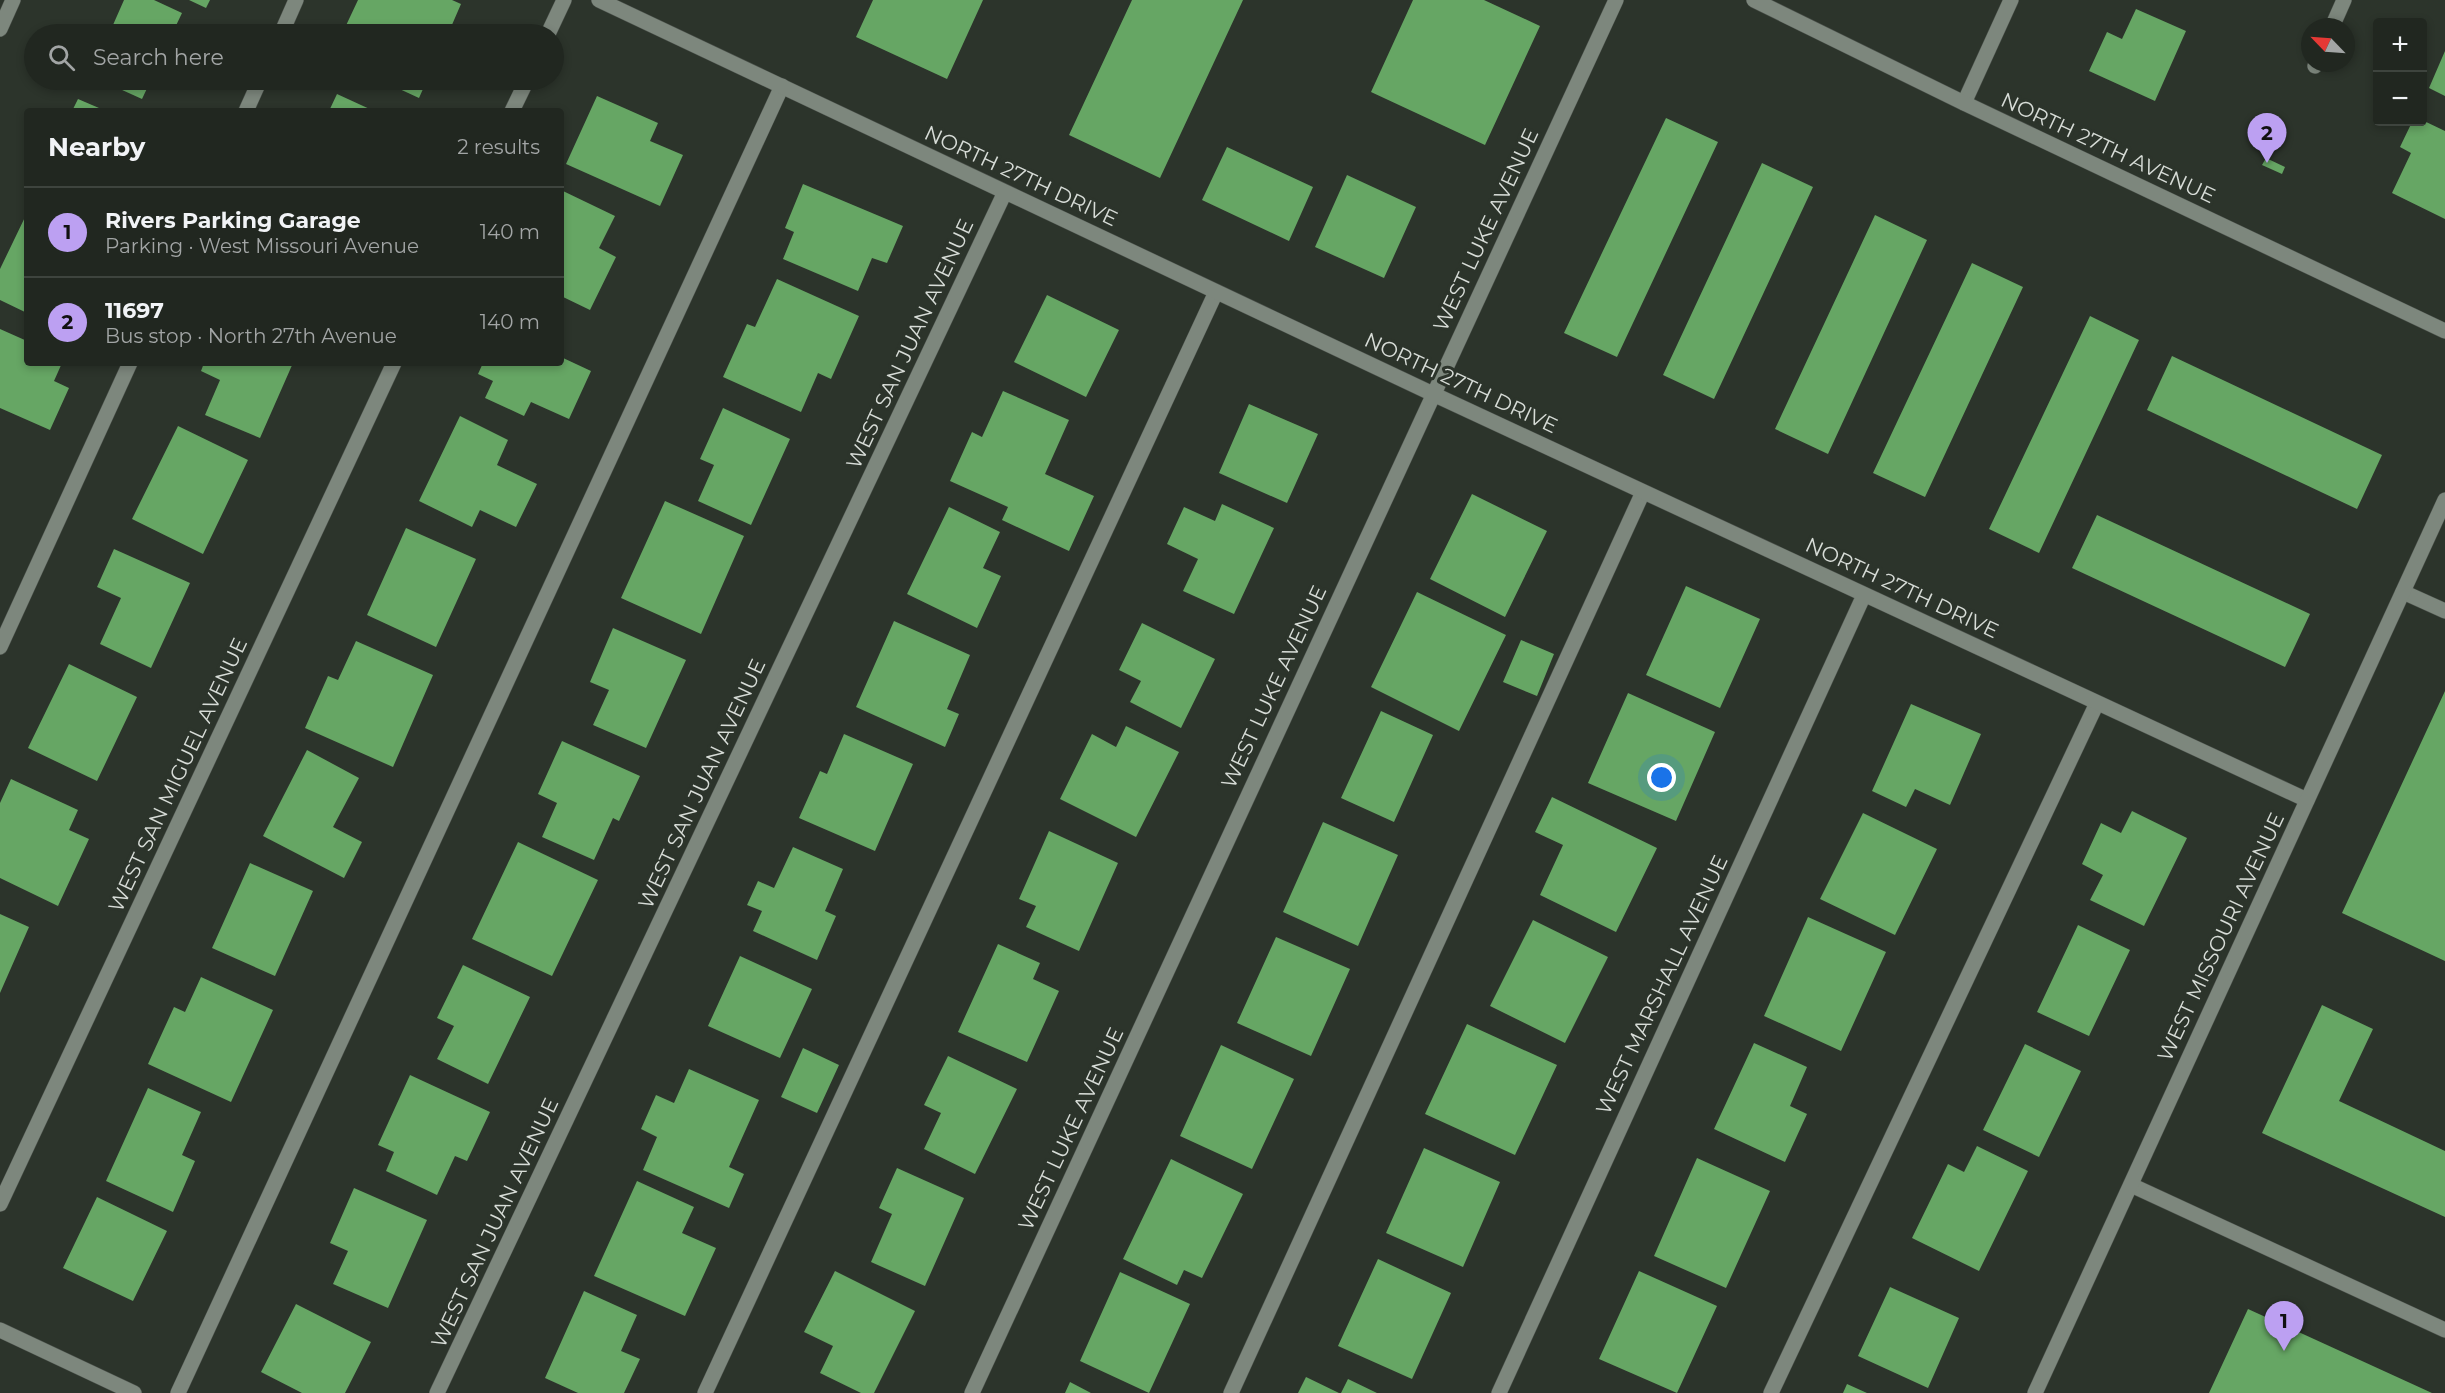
<!DOCTYPE html>
<html lang="en">
<head>
<meta charset="utf-8">
<style>
	:root { --surface:#212720; --page:#2d332d; --text:#f1f3f6; --muted:#a2a5a5; --line:#3e443e; --accent:#bca0f2 }
	body { margin:0; font-family:Montserrat,sans-serif; background:var(--page); color:var(--text) }
	.controls { position:absolute; right:18px; top:18px; display:grid; overflow:hidden; border-radius:6px; box-shadow:0 3px 9px #0003 }
	.controls button { width:54px; height:54px; display:grid; place-items:center; padding:0; border:0; border-bottom:2px solid var(--line); background:var(--surface); color:var(--text); font:30px sans-serif }
	.compass { position:absolute; left:2301px; top:18px; width:54px; height:54px; border-radius:50%; background:var(--surface); box-shadow:0 3px 9px #0003; rotate:295deg }
	.you { position:absolute; left:1662px; top:778px; width:21px; height:21px; margin:-15px; border:4px solid #fff; border-radius:50%; background:#1a73e8; box-shadow:0 0 0 9px #1a73e833 }
	.badge { display:grid; place-items:center; width:39px; height:39px; border-radius:50%; background:var(--accent); color:#111; font-size:20px; font-weight:700 }
	.pin { position:absolute; translate:-50% -50px; filter:drop-shadow(0 2px 3px #0008) }
	.pin::after { content:''; position:absolute; top:32px; width:21px; height:18px; background:inherit; clip-path:polygon(0 0,100% 0,50% 100%) }
	.list { margin:0; padding:0; list-style:none }
	h2 { display:flex; justify-content:space-between; align-items:center; height:78px; margin:0; padding:0 24px; font-size:26px }
	h2 small { font-size:20px; font-weight:400; color:var(--muted) }
	.list li { display:grid; grid-template-columns:39px 1fr auto; gap:18px; align-items:center; box-sizing:border-box; height:90px; padding:0 24px; border-top:2px solid var(--line) }
	.list b { display:block; font-size:22px; white-space:nowrap }
	.list p { margin:0; font-size:20px; white-space:nowrap; color:var(--muted) }
	.list em { font-size:20px; font-style:normal; color:var(--muted) }
	.icon { flex:none; width:33px; height:33px; fill:none; stroke:currentColor; stroke-width:2; stroke-linecap:round; stroke-linejoin:round }
	.map { position:relative; flex:none; width:2445px; height:1393px; overflow:hidden }
	.search { position:absolute; background:var(--surface); box-shadow:0 3px 9px #0003; left:24px; top:24px; width:540px; height:66px; display:flex; align-items:center; gap:15px; box-sizing:border-box; padding:0 21px; border-radius:33px; color:var(--muted); font-size:22px }
	.panel { position:absolute; background:var(--surface); box-shadow:0 3px 9px #0003; left:24px; top:108px; width:540px; height:258px; border-radius:6px }
	.map>svg:first-child { display:block }
</style>
</head>
<body>
<div class="map">
<svg width="2445" height="1393" viewBox="0 0 2445 1393">
	<rect width="100%" height="100%" fill="#2c342b"/>
	<!-- building -->
	<path fill="#66a664" d="M 124,0 L 154,0 L 182,13 L 172,34 L 109,34 Z
		M 189,0 L 210,0 L 206,8 Z
		M 358,0 L 452,0 L 461,4 L 448,34 L 342,34 Z
		M 873,0 L 983,0 L 947,79 L 856,37 Z
		M 1132,0 L 1243,0 L 1160,178 L 1069,135 Z
		M 1413,0 L 1484,0 L 1540,26 L 1485,145 L 1371,92 Z
		M 2136,9 L 2186,31 L 2155,101 L 2089,71 L 2107,32 L 2122,39 Z
		M 2445,51 L 2445,96 L 2429,88 Z
		M 100,80 L 151,80 L 142,99 Z
		M 380,80 L 427,80 L 419,98 Z
		M 337,94 L 374,111 L 329,111 Z
		M 597,96 L 658,123 L 650,141 L 683,155 L 660,206 L 566,164 Z
		M 78,99 L 106,111 L 72,111 Z
		M 1666,118 L 1718,142 L 1617,357 L 1564,333 Z
		M 2422,120 L 2445,131 L 2445,219 L 2392,193 L 2411,153 L 2400,147 L 2412,122 Z
		M 1227,147 L 1313,187 L 1289,241 L 1202,200 Z
		M 2266,158 L 2285,167 L 2282,174 L 2262,165 Z
		M 1762,163 L 1813,187 L 1714,399 L 1663,375 Z
		M 1347,175 L 1416,207 L 1384,278 L 1315,247 Z
		M 803,184 L 903,226 L 887,263 L 872,258 L 858,291 L 783,259 L 794,232 L 785,228 Z
		M 563,191 L 615,216 L 599,248 L 616,257 L 590,310 L 561,296 L 561,195 Z
		M 27,213 L 27,313 L 0,300 L 0,269 Z
		M 1875,215 L 1927,240 L 1828,454 L 1775,429 Z
		M 1972,263 L 2023,287 L 1925,497 L 1873,473 Z
		M 777,279 L 859,316 L 831,379 L 818,373 L 801,412 L 723,377 L 747,324 L 755,327 Z
		M 1047,295 L 1119,330 L 1086,397 L 1014,362 Z
		M 2090,316 L 2139,340 L 2039,553 L 1989,529 Z
		M 0,329 L 27,341 L 27,363 L 62,363 L 54,381 L 69,388 L 50,430 L 0,408 Z
		M 2172,356 L 2382,455 L 2357,509 L 2147,410 Z
		M 561,357 L 591,371 L 569,419 L 531,402 L 524,416 L 485,398 L 493,381 L 478,374 L 483,363 L 561,363 Z
		M 204,363 L 293,363 L 260,438 L 205,415 L 220,380 L 201,371 Z
		M 1003,391 L 1069,420 L 1045,474 L 1094,496 L 1069,551 L 1002,520 L 1008,507 L 950,481 L 972,432 L 982,437 Z
		M 1249,404 L 1318,434 L 1287,503 L 1219,473 Z
		M 723,408 L 790,439 L 751,525 L 698,501 L 714,465 L 700,459 Z
		M 460,416 L 508,440 L 497,465 L 537,484 L 516,527 L 480,510 L 472,527 L 419,501 Z
		M 178,426 L 248,460 L 203,554 L 132,519 Z
		M 1472,494 L 1547,531 L 1505,617 L 1430,579 Z
		M 665,501 L 744,536 L 701,634 L 621,598 Z
		M 1222,504 L 1274,528 L 1234,614 L 1183,591 L 1198,559 L 1167,544 L 1184,507 L 1215,521 Z
		M 949,507 L 1000,532 L 983,568 L 1001,576 L 977,628 L 907,594 Z
		M 2097,515 L 2310,614 L 2285,667 L 2072,568 Z
		M 406,528 L 476,559 L 436,647 L 367,615 Z
		M 114,549 L 190,583 L 151,668 L 100,644 L 121,598 L 97,587 Z
		M 1686,586 L 1760,619 L 1720,708 L 1646,675 Z
		M 1417,592 L 1506,635 L 1459,731 L 1371,687 Z
		M 894,621 L 970,655 L 947,709 L 959,714 L 945,747 L 856,707 Z
		M 1142,623 L 1215,659 L 1181,728 L 1130,702 L 1141,681 L 1119,670 Z
		M 613,628 L 686,660 L 646,748 L 593,725 L 609,690 L 590,682 Z
		M 1521,640 L 1554,654 L 1537,696 L 1503,682 Z
		M 356,641 L 433,675 L 393,767 L 305,728 L 328,676 L 338,680 Z
		M 69,664 L 137,697 L 97,781 L 28,748 Z
		M 2445,691 L 2445,961 L 2342,913 Z
		M 1628,693 L 1715,732 L 1676,821 L 1588,783 Z
		M 1911,704 L 1981,734 L 1950,805 L 1915,789 L 1906,807 L 1872,791 Z
		M 1381,711 L 1433,735 L 1394,822 L 1341,798 Z
		M 1126,726 L 1179,752 L 1136,837 L 1060,799 L 1092,734 L 1116,747 Z
		M 844,734 L 913,764 L 875,851 L 799,818 L 820,771 L 827,774 Z
		M 562,741 L 640,776 L 619,821 L 613,818 L 594,860 L 542,837 L 557,803 L 538,794 Z
		M 307,750 L 359,778 L 333,827 L 362,842 L 344,878 L 263,836 Z
		M 11,779 L 78,810 L 69,830 L 89,839 L 58,906 L 0,878 L 0,803 Z
		M 1552,797 L 1657,848 L 1616,932 L 1540,895 L 1563,845 L 1535,832 Z
		M 2132,811 L 2187,838 L 2144,926 L 2090,900 L 2103,875 L 2082,864 L 2101,823 L 2121,833 Z
		M 1863,813 L 1937,849 L 1895,935 L 1820,899 Z
		M 1323,822 L 1398,855 L 1358,946 L 1283,912 Z
		M 1049,831 L 1118,863 L 1079,951 L 1026,927 L 1036,906 L 1019,899 Z
		M 518,842 L 598,880 L 552,976 L 472,939 Z
		M 793,847 L 843,869 L 825,911 L 836,916 L 817,960 L 753,931 L 762,911 L 747,905 L 758,881 L 774,888 Z
		M 250,863 L 313,891 L 275,976 L 212,948 Z
		M 0,914 L 29,927 L 0,993 Z
		M 1808,917 L 1886,952 L 1841,1051 L 1764,1016 Z
		M 1533,920 L 1608,957 L 1565,1043 L 1490,1006 Z
		M 2078,925 L 2130,950 L 2089,1036 L 2037,1012 Z
		M 1276,937 L 1350,969 L 1311,1056 L 1237,1023 Z
		M 998,944 L 1040,963 L 1033,979 L 1059,991 L 1027,1062 L 958,1032 Z
		M 740,956 L 812,989 L 780,1058 L 708,1026 Z
		M 463,965 L 530,997 L 488,1084 L 437,1059 L 454,1026 L 437,1018 Z
		M 201,977 L 273,1010 L 231,1102 L 148,1064 L 174,1007 L 185,1012 Z
		M 2322,1005 L 2373,1029 L 2339,1101 L 2445,1151 L 2445,1217 L 2262,1133 Z
		M 1467,1024 L 1557,1065 L 1515,1155 L 1425,1114 Z
		M 1754,1043 L 1807,1067 L 1790,1106 L 1807,1114 L 1785,1162 L 1714,1129 Z
		M 2025,1044 L 2081,1071 L 2039,1157 L 1983,1130 Z
		M 1221,1045 L 1294,1079 L 1252,1169 L 1180,1136 Z
		M 803,1048 L 839,1065 L 817,1113 L 781,1097 Z
		M 948,1056 L 1017,1089 L 975,1174 L 924,1149 L 941,1113 L 924,1105 Z
		M 689,1069 L 759,1100 L 729,1167 L 744,1174 L 729,1208 L 643,1170 L 657,1137 L 641,1129 L 656,1095 L 674,1103 Z
		M 410,1075 L 490,1112 L 467,1161 L 455,1156 L 437,1195 L 386,1171 L 394,1152 L 378,1145 Z
		M 148,1088 L 201,1112 L 182,1155 L 195,1161 L 173,1212 L 106,1181 Z
		M 1977,1146 L 2028,1171 L 1979,1271 L 1912,1238 L 1948,1164 L 1964,1172 Z
		M 1424,1148 L 1500,1182 L 1463,1267 L 1386,1233 Z
		M 1697,1158 L 1770,1191 L 1726,1288 L 1654,1256 Z
		M 1171,1159 L 1243,1194 L 1202,1278 L 1184,1270 L 1177,1285 L 1123,1259 Z
		M 897,1168 L 964,1198 L 925,1286 L 871,1262 L 892,1214 L 879,1208 Z
		M 637,1181 L 694,1207 L 682,1233 L 716,1248 L 685,1316 L 594,1276 Z
		M 354,1188 L 427,1220 L 388,1308 L 333,1284 L 348,1251 L 330,1243 Z
		M 97,1197 L 167,1231 L 133,1301 L 63,1268 Z
		M 1378,1259 L 1451,1293 L 1412,1379 L 1338,1346 Z
		M 835,1271 L 915,1311 L 874,1393 L 861,1393 L 820,1373 L 833,1346 L 804,1332 Z
		M 1639,1271 L 1717,1306 L 1677,1393 L 1599,1359 Z
		M 1120,1272 L 1190,1304 L 1149,1393 L 1080,1361 Z
		M 1890,1287 L 1959,1318 L 1928,1388 L 1858,1356 Z
		M 584,1291 L 637,1315 L 621,1351 L 640,1359 L 624,1393 L 578,1393 L 545,1378 Z
		M 296,1304 L 371,1342 L 345,1393 L 302,1393 L 261,1372 Z
		M 2248,1309 L 2432,1393 L 2209,1393 Z
		M 1306,1377 L 1339,1393 L 1298,1393 Z
		M 1348,1379 L 1377,1393 L 1341,1393 Z
		M 1070,1382 L 1091,1393 L 1065,1393 Z
		M 1847,1384 L 1867,1393 L 1843,1393 Z"/>
	<g fill="none" stroke-linecap="round" stroke-linejoin="round">
		<defs>
			<path id="lane" d="M 2332,27 L 2344,0
				M 281,34 L 296,0
				M 2315,66 L 2316,63
				M 246,111 L 260,80
				M 2403,592 L 2445,611
				M 0,647 L 130,363
				M 2131,1185 L 2445,1330
				M 178,1393 L 782,86
				M 705,1393 L 1216,292
				M 1231,1393 L 1643,492
				M 1771,1393 L 2097,703"/>
			<path id="street" d="M 599,0 L 1433,394 L 2307,800
				M 0,29 L 13,0
				M 548,34 L 564,0
				M 1964,103 L 2011,0
				M 512,111 L 527,80
				M 0,1204 L 394,363
				M 0,1330 L 134,1393
				M 437,1393 L 1005,192
				M 972,1393 L 1616,0
				M 1499,1393 L 1864,595"/>
			<path id="secondary" d="M 1754,0 L 1964,103 L 2445,331
				M 2035,1393 L 2445,500"/>
		</defs>
		<!-- lane casing -->
		<use href="#lane" stroke="#4b514b" stroke-width="16"/>
		<!-- street casing -->
		<use href="#street" stroke="#4b514b" stroke-width="16"/>
		<!-- secondary casing -->
		<use href="#secondary" stroke="#4b514b" stroke-width="16"/>
		<!-- lane -->
		<use href="#lane" stroke="#7d877d" stroke-width="15"/>
		<!-- street -->
		<use href="#street" stroke="#7d877d" stroke-width="15"/>
		<!-- secondary -->
		<use href="#secondary" stroke="#7d877d" stroke-width="15"/>
	</g>
	<g text-anchor="middle" stroke-width="6" stroke-linejoin="round" paint-order="stroke">
		<!-- street labels -->
		<g font-size="21" fill="#d7dcd7" stroke="#2c342b">
			<text transform="translate(2108 148) rotate(25)" y="7">NORTH 27TH AVENUE</text>
			<text transform="translate(1021 176) rotate(25)" y="7">NORTH 27TH DRIVE</text>
			<text transform="translate(1486 230) rotate(-65)" y="7">WEST LUKE AVENUE</text>
			<text transform="translate(910 344) rotate(-65)" y="7">WEST SAN JUAN AVENUE</text>
			<text transform="translate(1461 383) rotate(25)" y="7">NORTH 27TH DRIVE</text>
			<text transform="translate(1902 588) rotate(25)" y="7">NORTH 27TH DRIVE</text>
			<text transform="translate(1274 687) rotate(-65)" y="7">WEST LUKE AVENUE</text>
			<text transform="translate(178 775) rotate(-65)" y="7">WEST SAN MIGUEL AVENUE</text>
			<text transform="translate(702 784) rotate(-65)" y="7">WEST SAN JUAN AVENUE</text>
			<text transform="translate(2221 937) rotate(-65)" y="7">WEST MISSOURI AVENUE</text>
			<text transform="translate(1662 985) rotate(-65)" y="7">WEST MARSHALL AVENUE</text>
			<text transform="translate(1071 1129) rotate(-65)" y="7">WEST LUKE AVENUE</text>
			<text transform="translate(495 1223) rotate(-65)" y="7">WEST SAN JUAN AVENUE</text>
		</g>
	</g>
</svg>
<div class="controls">
<button>+</button>
<button>−</button>
</div>
<svg class="compass" viewBox="-18 -18 36 36"><path d="M0-13l5 13h-10z" fill="#e53935"/><path d="M0 13l5-13h-10z" fill="#a2a5a5"/></svg>
<div class="you"></div>
<div class="pin badge" style="left:2284px;top:1351px">1</div>
<div class="pin badge" style="left:2267px;top:163px">2</div>
<div class="search"><svg class="icon" aria-label="search" viewBox="0 0 24 24"><circle cx="10" cy="10" r="6"/><path d="M15 15l6 6"/></svg>Search here</div>
<section class="panel">
<h2>Nearby<small>2 results</small></h2>
<ul class="list">
<li><span class="badge">1</span><div><b>Rivers Parking Garage</b><p>Parking · West Missouri Avenue</p></div><em>140 m</em></li>
<li><span class="badge">2</span><div><b>11697</b><p>Bus stop · North 27th Avenue</p></div><em>140 m</em></li>
</ul>
</section>
</div>
</body>
</html>
